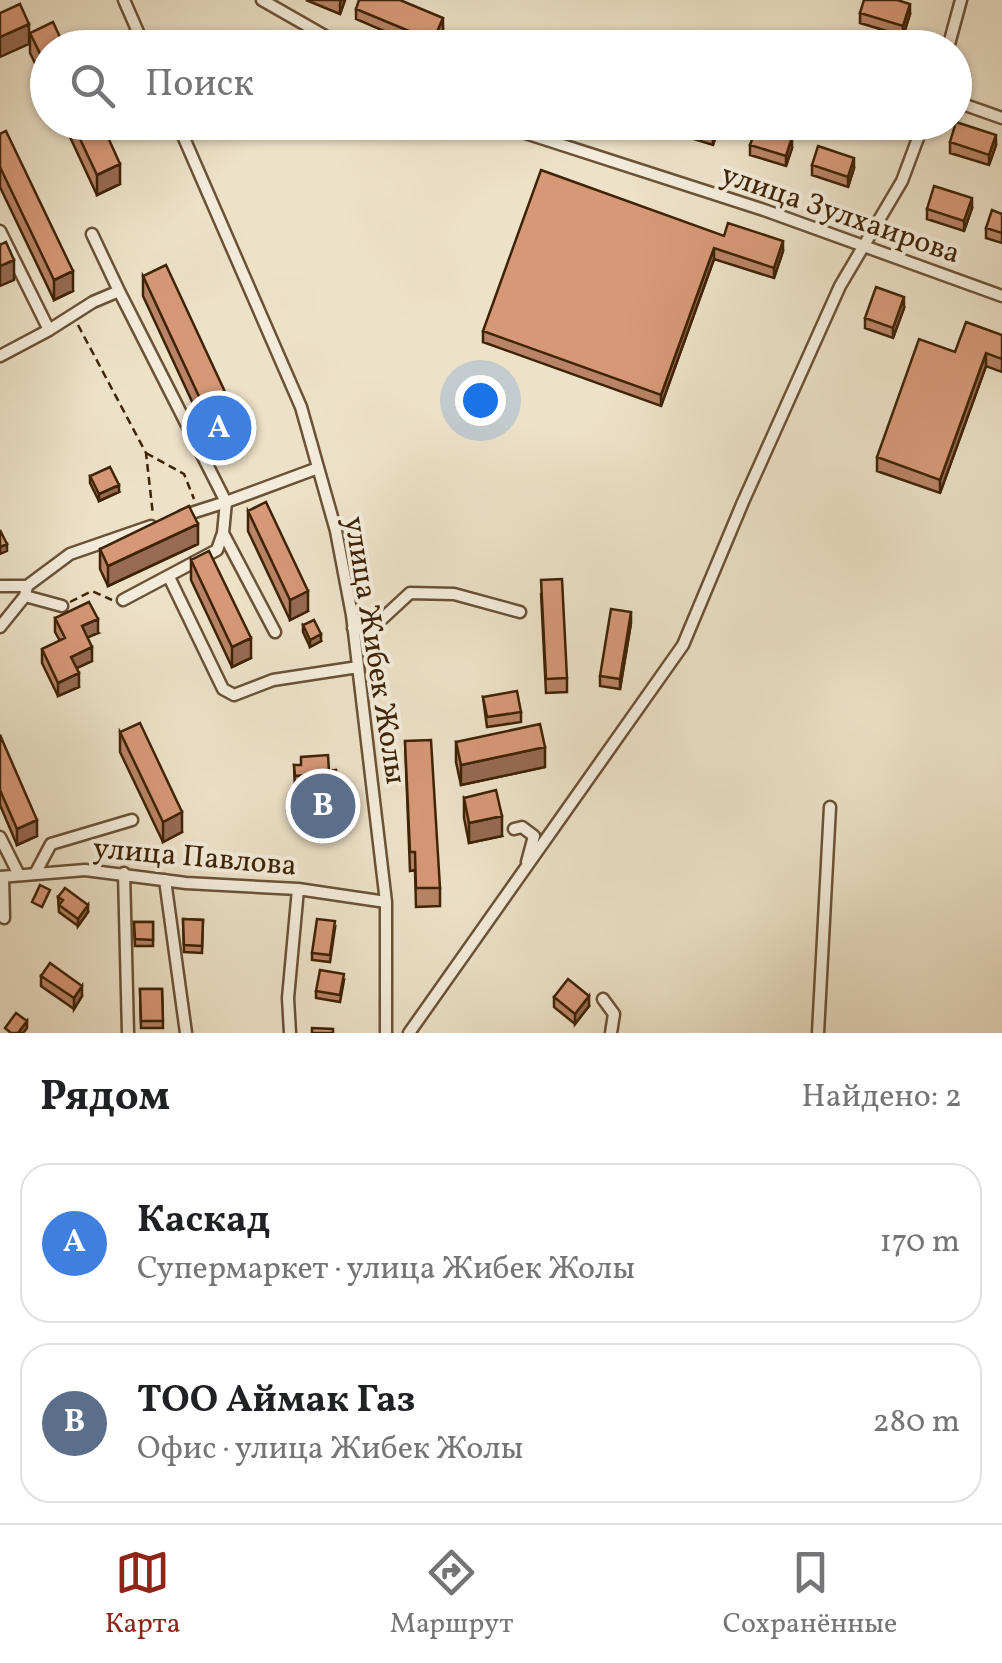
<!DOCTYPE html>
<html lang="ru">
<head>
<meta charset="utf-8">
<style>
	:root { --surface:#fff; --page:#f6f6f6; --text:#202124; --muted:#757577; --line:#e0e0e0; --accent:#8f2418 }
	body { margin:0; font-family:Vollkorn,serif; background:var(--page); color:var(--text) }
	.you { position:absolute; left:480px; top:400px; width:35px; height:35px; margin:-25px; border:8px solid #fff; border-radius:50%; background:#1a73e8; box-shadow:0 0 0 15px #1a73e833 }
	.badge { display:grid; place-items:center; width:65px; height:65px; border-radius:50%; background:var(--accent); color:#fff; font-size:32px; font-weight:700 }
	.pin { position:absolute; translate:-50% -50%; border:5px solid #fff; box-shadow:0 2px 10px #0006 }
	.list { margin:0; padding:0; list-style:none }
	h2 { display:flex; justify-content:space-between; align-items:center; height:130px; margin:0; padding:0 40px; font-size:42px }
	h2 small { font-size:32px; font-weight:400; color:var(--muted) }
	.list li { display:grid; grid-template-columns:65px 1fr auto; gap:30px; align-items:center; box-sizing:border-box; height:160px; margin:0 20px 20px; padding:0 20px; border:2px solid var(--line); border-radius:30px }
	.list b { display:block; font-size:38px; white-space:nowrap }
	.list p { margin:0; font-size:32px; white-space:nowrap; color:var(--muted) }
	.list em { font-size:32px; font-style:normal; color:var(--muted) }
	.icon { flex:none; width:55px; height:55px; fill:none; stroke:currentColor; stroke-width:2; stroke-linecap:round; stroke-linejoin:round }
	.map { position:relative; flex:none; width:1002px; height:1033px; overflow:hidden }
	.search { position:absolute; background:var(--surface); box-shadow:0 2px 8px #0004; left:30px; right:30px; top:30px; height:110px; display:flex; align-items:center; gap:25px; box-sizing:border-box; padding:0 35px; border-radius:55px; color:var(--muted); font-size:38px }
	.sheet { height:490px; background:var(--surface) }
	nav { display:flex; justify-content:space-around; align-items:center; box-sizing:border-box; height:140px; border-top:2px solid var(--line); background:var(--surface); font-size:28px; color:var(--muted) }
	nav a { display:grid; justify-items:center; gap:5px }
	nav .on { color:var(--accent) }
	.map>svg:first-child { display:block }
</style>
</head>
<body>
<div class="map">
<svg width="1002" height="1033" viewBox="0 0 1002 1033">
	<rect width="100%" height="100%" fill="#ede1c8"/>
	<filter id="stains"><feTurbulence type="fractalNoise" baseFrequency=".002" numOctaves="4"/><feColorMatrix values="0 0 0 0 .2 0 0 0 0 .09 0 0 0 0 .02 0 0 0 .5 -.17"/></filter>
	<radialGradient id="worn" r=".72"><stop offset=".6" stop-color="#630" stop-opacity="0"/><stop offset="1" stop-color="#630" stop-opacity=".3"/></radialGradient>
	<g fill="none" stroke-linecap="round" stroke-linejoin="round">
		<defs>
			<path id="minor" d="M 124,0 L 145,48
				M 262,0 L 346,48
				M 948,48 L 961,0
				M 954,101 L 1002,118
				M 177,122 L 301,407 L 336,531 L 352,615 L 386,902 L 386,1033
				M 491,122 L 764,210 L 1002,296
				M 0,231 L 49,330 L 93,302 L 119,291 L 226,502 L 182,516
				M 92,234 L 119,291
				M 0,356 L 49,330
				M 223,533 L 275,632
				M 169,577 L 223,689 L 234,695 L 273,680 L 358,667
				M 0,586 L 27,586 L 70,554 L 151,526
				M 27,586 L 25,596 L 62,606
				M 123,600 L 217,550 L 223,533 L 226,502 L 318,468
				M 0,627 L 25,596
				M 353,628 L 383,618 L 410,593 L 454,594 L 520,612
				M 514,829 L 522,827 L 534,836 L 527,862
				M 0,837 L 19,875
				M 36,872 L 51,844 L 132,820
				M 124,873 L 128,1033
				M 0,877 L 85,870 L 186,883 L 298,889 L 386,902
				M 3,877 L 4,918
				M 165,880 L 186,1033
				M 603,999 L 614,1014 L 611,1033
				M 290,1033 L 288,998 L 298,889
				M 409,1033 L 683,645 L 743,502 L 840,286 L 902,181 L 924,122
				M 818,1033 L 830,807"/>
		</defs>
		<!-- minor casing -->
		<use href="#minor" stroke="#6a5236" stroke-width="15"/>
		<!-- path -->
		<path stroke="#3e2305" stroke-width="2.5" stroke-dasharray="8 5" stroke-linecap="butt" d="M 78,325 L 146,453 L 153,515
			M 146,453 L 184,474 L 194,499
			M 70,602 L 92,591 L 112,600"/>
		<!-- minor -->
		<use href="#minor" stroke="#f3ecdb" stroke-width="10"/>
	</g>
	<!-- wall -->
	<path fill="#b88366" stroke="#3e2305" stroke-width="2.5" d="M 306,0 L 345,0 L 340,14 Z
		M 356,9 L 443,29 L 435,48 L 423,48 L 356,19 Z
		M 860,13 L 910,14 L 903,36 L 860,23 Z
		M 30,33 L 48,48 L 48,90 L 30,53 Z
		M 63,122 L 101,122 L 120,184 L 97,195 Z
		M 630,122 L 657,122 L 653,133 L 630,126 Z
		M 679,122 L 720,122 L 713,145 L 678,134 Z
		M 0,134 L 73,291 L 54,300 L 0,187 Z
		M 950,142 L 996,145 L 989,165 L 950,153 Z
		M 750,145 L 792,148 L 786,166 L 750,155 Z
		M 812,165 L 854,168 L 848,187 L 812,175 Z
		M 972,208 L 964,231 L 927,219 L 927,209 Z
		M 1002,214 L 1002,243 L 986,238 L 986,228 Z
		M 724,236 L 783,251 L 774,278 L 714,259 L 661,406 L 483,342 L 483,331 Z
		M 143,276 L 232,427 L 209,438 L 143,296 Z
		M 904,308 L 893,338 L 865,328 L 865,318 Z
		M 1002,335 L 1002,372 L 986,366 L 940,493 L 877,471 L 877,457 L 955,352 Z
		M 90,476 L 119,492 L 99,501 L 90,483 Z
		M 248,511 L 308,611 L 290,620 L 248,531 Z
		M 198,544 L 108,586 L 100,569 L 100,549 Z
		M 191,560 L 251,658 L 232,667 L 191,580 Z
		M 541,593 L 567,678 L 567,692 L 546,693 Z
		M 55,618 L 98,633 L 87,637 L 92,661 L 76,668 L 79,687 L 58,696 L 42,663 L 42,649 L 60,641 L 55,632 Z
		M 631,623 L 620,689 L 600,686 L 600,676 Z
		M 303,625 L 321,641 L 310,647 L 303,632 Z
		M 483,697 L 521,712 L 521,722 L 487,727 Z
		M 120,732 L 182,832 L 163,842 L 120,752 Z
		M 0,735 L 37,836 L 17,845 L 0,805 Z
		M 405,741 L 440,888 L 440,906 L 416,907 L 415,870 L 410,871 Z
		M 456,742 L 545,767 L 461,785 L 456,762 Z
		M 294,765 L 329,771 L 339,810 L 339,823 L 309,825 L 306,788 L 295,789 Z
		M 464,798 L 502,836 L 469,843 L 464,818 Z
		M 58,897 L 88,912 L 78,926 L 59,912 Z
		M 183,919 L 203,920 L 202,953 L 184,952 Z
		M 134,922 L 153,922 L 153,946 L 135,946 Z
		M 335,928 L 330,962 L 312,960 L 312,953 Z
		M 41,976 L 82,996 L 74,1009 L 41,986 Z
		M 344,980 L 340,1002 L 316,998 L 316,991 Z
		M 140,989 L 162,989 L 163,1028 L 141,1028 Z
		M 554,997 L 589,1006 L 575,1024 L 554,1007 Z"/>
	<!-- shaded-wall -->
	<path fill="#966a53" stroke="#3e2305" stroke-width="2.5" d="M 341,0 L 345,0 L 340,14 L 340,4 Z
		M 910,4 L 910,14 L 903,36 L 903,26 Z
		M 443,18 L 443,29 L 435,48 L 433,48 L 433,41 Z
		M 29,24 L 29,44 L 0,57 L 0,37 Z
		M 716,122 L 720,122 L 713,145 L 713,135 Z
		M 996,135 L 996,145 L 989,165 L 989,155 Z
		M 792,137 L 792,148 L 786,166 L 786,156 Z
		M 854,158 L 854,168 L 848,187 L 848,177 Z
		M 120,164 L 120,184 L 97,195 L 97,175 Z
		M 972,198 L 972,208 L 964,231 L 964,221 Z
		M 783,241 L 783,251 L 774,278 L 774,268 Z
		M 714,248 L 714,259 L 661,406 L 661,395 Z
		M 14,260 L 14,280 L 0,286 L 0,266 Z
		M 73,271 L 73,291 L 54,300 L 54,280 Z
		M 904,297 L 904,308 L 893,338 L 893,328 Z
		M 986,353 L 986,366 L 940,493 L 940,480 Z
		M 232,407 L 232,427 L 209,438 L 209,418 Z
		M 119,485 L 119,492 L 99,501 L 99,494 Z
		M 198,524 L 198,544 L 108,586 L 108,566 Z
		M 7,544 L 7,551 L 0,554 L 0,547 Z
		M 308,591 L 308,611 L 290,620 L 290,600 Z
		M 631,612 L 631,623 L 620,689 L 620,679 Z
		M 98,619 L 98,633 L 82,640 L 82,626 Z
		M 321,634 L 321,641 L 310,647 L 310,640 Z
		M 251,638 L 251,658 L 232,667 L 232,647 Z
		M 92,647 L 92,661 L 71,671 L 71,657 Z
		M 79,673 L 79,687 L 58,696 L 58,683 Z
		M 545,747 L 545,767 L 461,785 L 461,765 Z
		M 182,812 L 182,832 L 163,842 L 163,822 Z
		M 502,816 L 502,836 L 469,843 L 469,823 Z
		M 37,820 L 37,836 L 17,845 L 17,829 Z
		M 88,905 L 88,912 L 78,926 L 78,919 Z
		M 82,986 L 82,996 L 74,1009 L 74,998 Z
		M 589,996 L 589,1006 L 575,1024 L 575,1014 Z
		M 27,1021 L 27,1028 L 23,1033 L 18,1033 Z"/>
	<!-- building -->
	<path fill="#d69877" stroke="#3e2305" stroke-width="2.5" d="M 359,0 L 400,0 L 443,18 L 433,41 L 356,9 Z
		M 864,0 L 897,0 L 910,4 L 903,26 L 860,13 Z
		M 20,4 L 29,24 L 0,37 L 0,13 Z
		M 53,22 L 65,48 L 48,48 L 48,70 L 30,33 Z
		M 72,122 L 101,122 L 120,164 L 97,175 Z
		M 679,122 L 716,122 L 713,135 Z
		M 956,122 L 996,135 L 989,155 L 950,142 Z
		M 757,126 L 792,137 L 786,156 L 750,145 Z
		M 6,131 L 73,271 L 54,280 L 0,167 L 0,134 Z
		M 818,146 L 854,158 L 848,177 L 812,165 Z
		M 541,170 L 724,236 L 728,223 L 783,241 L 774,268 L 714,248 L 661,395 L 483,331 Z
		M 934,186 L 972,198 L 964,221 L 927,209 Z
		M 992,210 L 1002,214 L 1002,233 L 986,228 Z
		M 6,242 L 14,260 L 0,266 L 0,245 Z
		M 166,265 L 232,407 L 209,418 L 143,276 Z
		M 876,287 L 904,297 L 893,328 L 865,318 Z
		M 966,322 L 1002,335 L 1002,359 L 986,353 L 940,480 L 877,457 L 919,339 L 955,352 Z
		M 110,467 L 119,485 L 99,494 L 90,476 Z
		M 266,502 L 308,591 L 290,600 L 248,511 Z
		M 189,506 L 198,524 L 108,566 L 100,549 Z
		M 0,530 L 7,544 L 0,547 Z
		M 209,551 L 251,638 L 232,647 L 191,560 Z
		M 562,579 L 567,678 L 546,679 L 541,580 Z
		M 89,602 L 98,619 L 82,626 L 92,647 L 71,657 L 79,673 L 58,683 L 42,649 L 65,638 L 55,618 Z
		M 611,609 L 631,612 L 620,679 L 600,676 Z
		M 314,620 L 321,634 L 310,640 L 303,625 Z
		M 517,691 L 521,712 L 487,717 L 483,697 Z
		M 140,723 L 182,812 L 163,822 L 120,732 Z
		M 540,724 L 545,747 L 461,765 L 456,742 Z
		M 0,735 L 37,820 L 17,829 L 0,790 Z
		M 431,740 L 440,888 L 416,888 L 415,852 L 410,852 L 405,741 Z
		M 328,755 L 329,771 L 336,770 L 339,810 L 309,812 L 306,775 L 295,776 L 294,765 L 301,765 L 301,757 Z
		M 496,790 L 502,816 L 469,823 L 464,798 Z
		M 40,885 L 50,890 L 42,907 L 32,902 Z
		M 65,888 L 88,905 L 78,919 L 59,905 L 63,900 L 58,897 Z
		M 183,919 L 203,920 L 202,946 L 184,945 Z
		M 317,919 L 335,921 L 330,955 L 312,953 Z
		M 134,922 L 153,922 L 153,940 L 135,939 Z
		M 50,963 L 82,986 L 74,998 L 41,976 Z
		M 320,970 L 344,974 L 340,995 L 316,991 Z
		M 568,979 L 589,996 L 575,1014 L 554,997 Z
		M 140,989 L 162,989 L 163,1021 L 141,1021 Z
		M 16,1013 L 27,1021 L 18,1033 L 11,1033 L 5,1028 Z
		M 312,1028 L 333,1029 L 333,1033 L 312,1033 Z"/>
	<g text-anchor="middle" stroke-width="8" stroke-linejoin="round" paint-order="stroke">
		<!-- street labels -->
		<g font-size="30" fill="#3e2305" stroke="#f3ecdb">
			<text transform="translate(841 213) rotate(19)" y="10">улица Зулхаирова</text>
			<text transform="translate(376 650) rotate(81)" y="10">улица Жибек Жолы</text>
			<text transform="translate(195 856) rotate(5)" y="10">улица Павлова</text>
		</g>
	</g>
	<rect width="100%" height="100%" filter="url(#stains)"/>
	<rect width="100%" height="100%" fill="url(#worn)"/>
</svg>
<div class="you"></div>
<div class="pin badge" style="left:219px;top:428px;background:#3f7fe0">A</div>
<div class="pin badge" style="left:323px;top:806px;background:#5c6f8a">B</div>
<div class="search"><svg class="icon" aria-label="search" viewBox="0 0 24 24"><circle cx="10" cy="10" r="6"/><path d="M15 15l6 6"/></svg>Поиск</div>
</div>
<section class="sheet">
<h2>Рядом<small>Найдено: 2</small></h2>
<ul class="list">
<li><span class="badge" style="background:#3f7fe0">A</span><div><b>Каскад</b><p>Супермаркет · улица Жибек Жолы</p></div><em>170 m</em></li>
<li><span class="badge" style="background:#5c6f8a">B</span><div><b>ТОО Аймак Газ</b><p>Офис · улица Жибек Жолы</p></div><em>280 m</em></li>
</ul>
</section>
<nav>
<a class="on"><svg class="icon" aria-label="map" viewBox="0 0 24 24"><path d="M3 6l6-2 6 2 6-2v14l-6 2-6-2-6 2zM9 4v14M15 6v14"/></svg>Карта</a>
<a><svg class="icon" aria-label="directions" viewBox="0 0 24 24"><path d="M12 3l9 9-9 9-9-9zM9 14v-3h6M13 9l2 2-2 2"/></svg>Маршрут</a>
<a><svg class="icon" aria-label="saved" viewBox="0 0 24 24"><path d="M7 4h10v16l-5-4-5 4z"/></svg>Сохранённые</a>
</nav>
</body>
</html>
